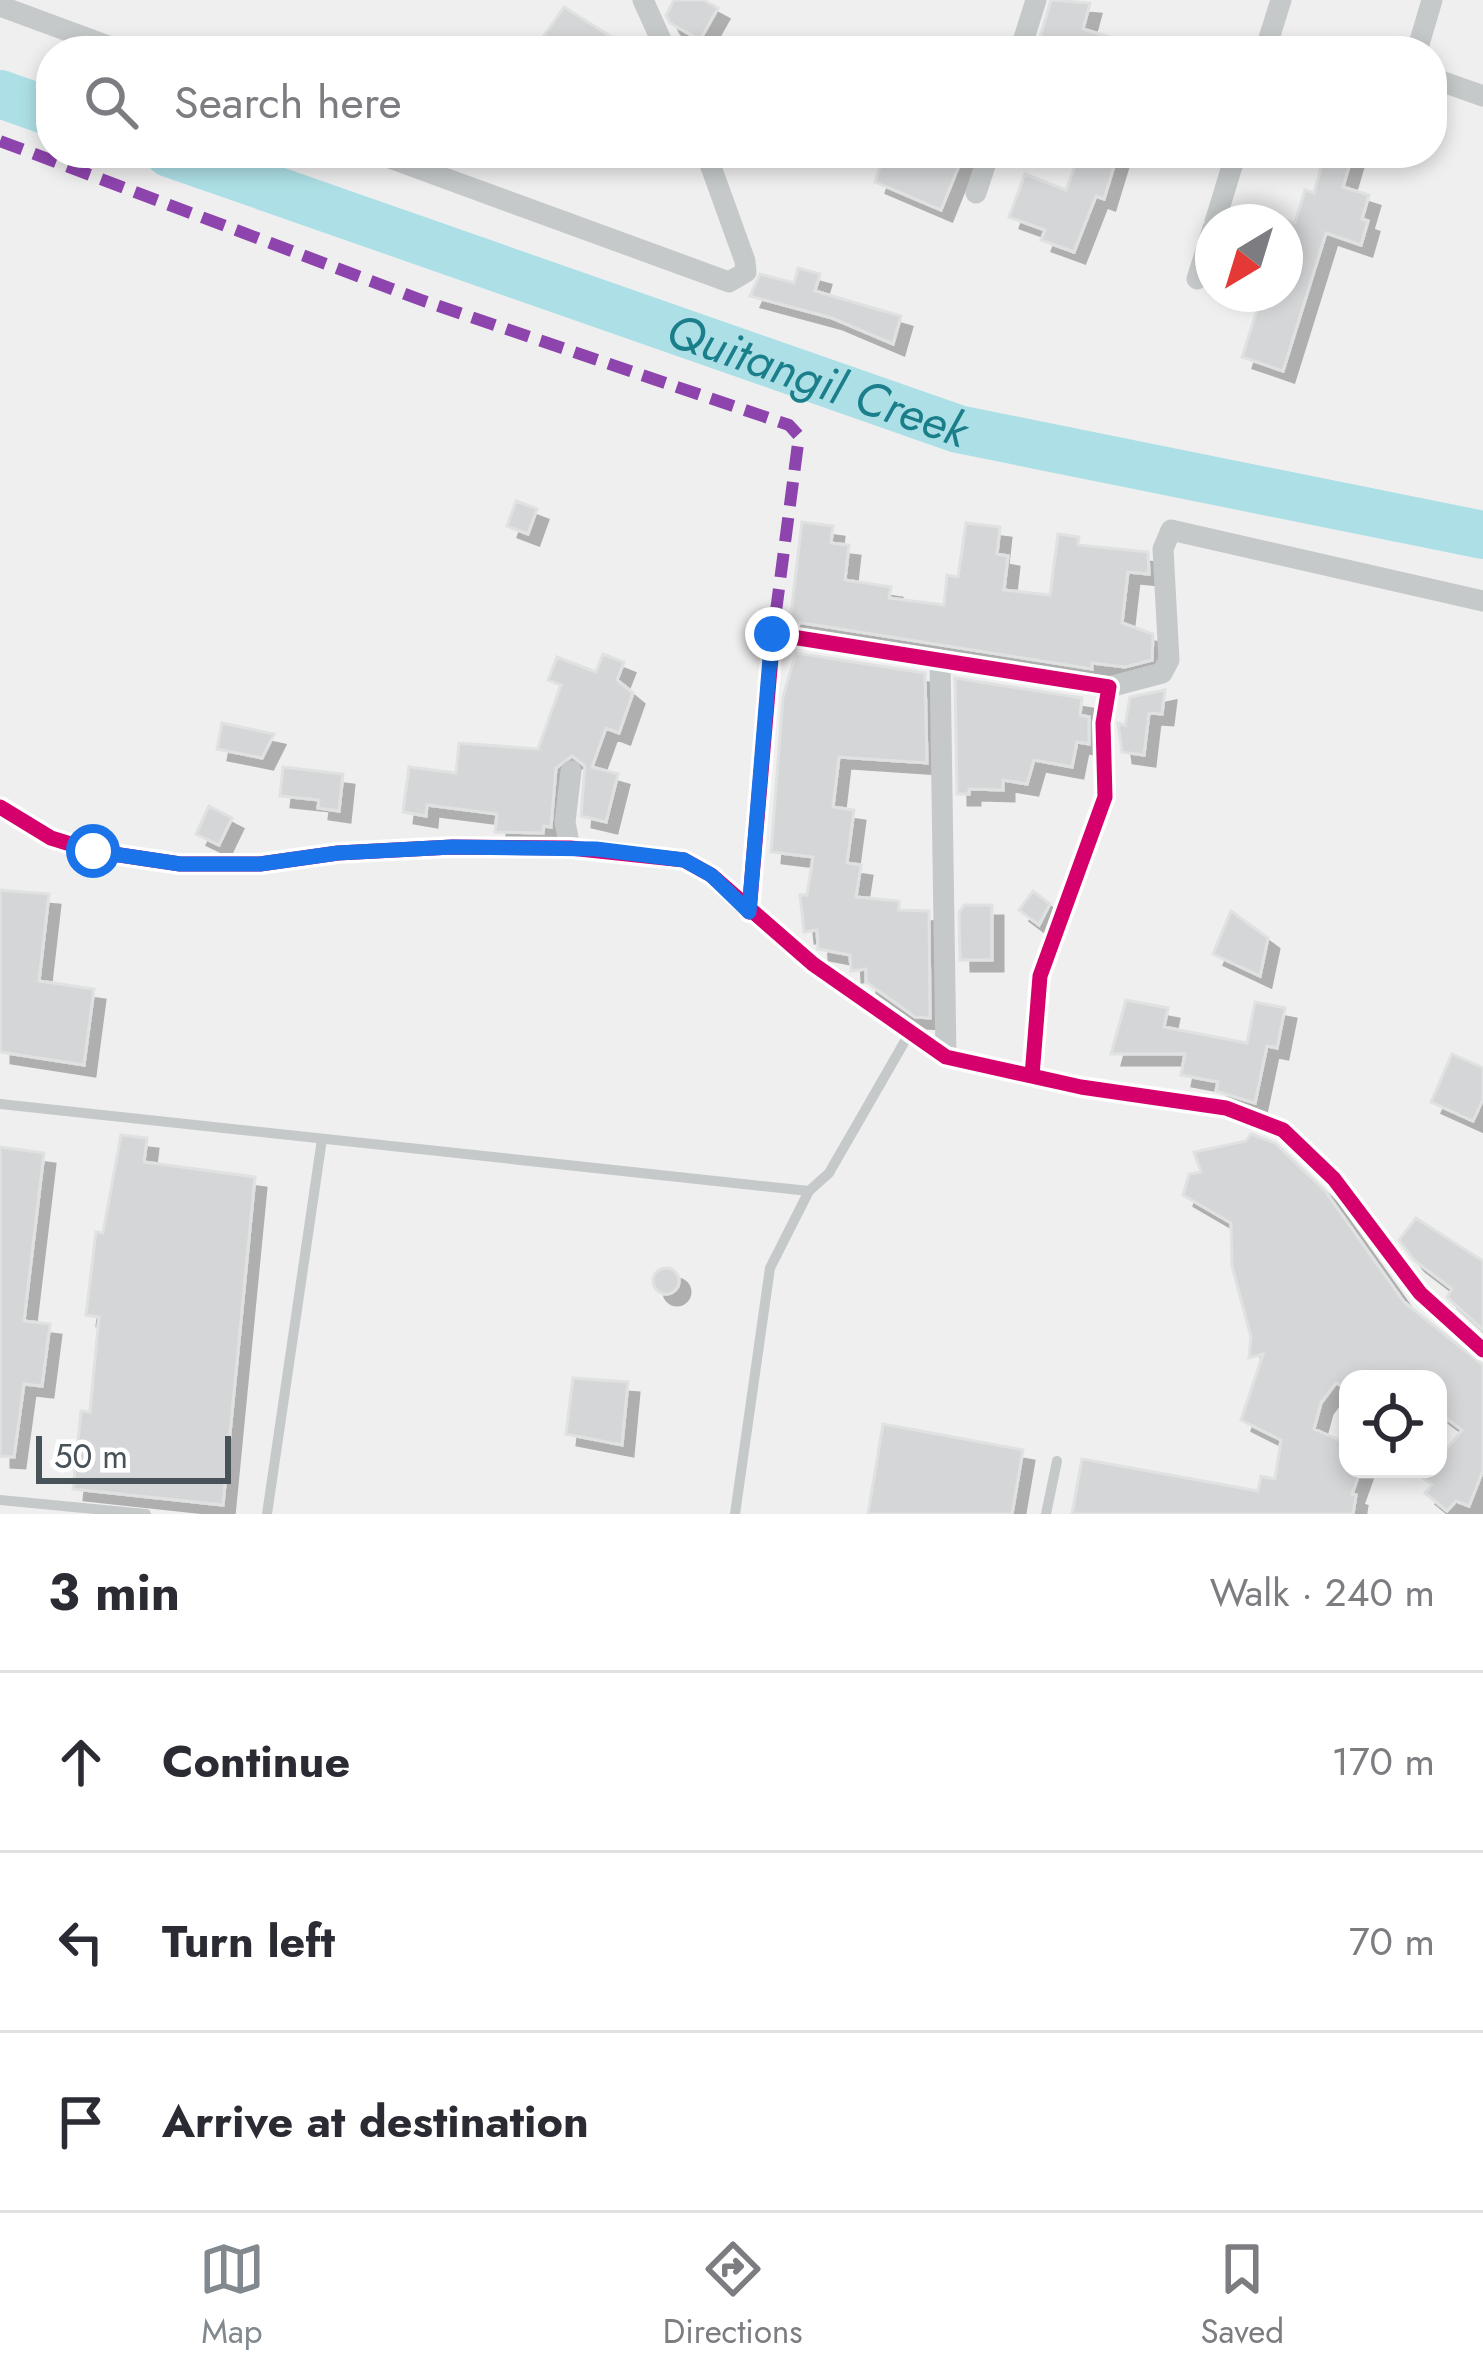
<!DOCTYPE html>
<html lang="en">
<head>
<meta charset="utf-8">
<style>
	:root { --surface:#fff; --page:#f7f7f7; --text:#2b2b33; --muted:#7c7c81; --line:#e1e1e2; --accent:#82898e }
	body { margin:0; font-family:Jost,sans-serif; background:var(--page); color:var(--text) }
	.controls { position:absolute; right:36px; bottom:36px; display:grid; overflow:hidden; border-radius:24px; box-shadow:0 6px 18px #0003 }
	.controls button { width:108px; height:108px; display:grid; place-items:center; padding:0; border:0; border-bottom:3px solid var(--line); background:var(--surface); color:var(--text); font:60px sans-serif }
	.compass { position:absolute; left:1195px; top:204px; width:108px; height:108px; border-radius:50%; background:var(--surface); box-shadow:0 6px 18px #0003; rotate:218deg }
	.scale { position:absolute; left:36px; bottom:30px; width:195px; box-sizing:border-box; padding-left:12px; border:6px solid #485259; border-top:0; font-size:33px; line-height:42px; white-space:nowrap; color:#485259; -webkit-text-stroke:9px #fff; paint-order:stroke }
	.stop { position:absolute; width:36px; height:36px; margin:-27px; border:9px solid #1a73e8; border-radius:50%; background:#fff }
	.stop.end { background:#1a73e8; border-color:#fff; box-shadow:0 3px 12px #0008 }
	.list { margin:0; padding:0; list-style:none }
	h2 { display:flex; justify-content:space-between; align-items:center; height:156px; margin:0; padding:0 48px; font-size:51px }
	h2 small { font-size:39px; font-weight:400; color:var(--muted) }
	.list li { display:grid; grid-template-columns:78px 1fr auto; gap:36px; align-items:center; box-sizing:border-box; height:180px; padding:0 48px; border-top:3px solid var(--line) }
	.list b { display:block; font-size:45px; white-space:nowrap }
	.list em { font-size:39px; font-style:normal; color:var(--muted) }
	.icon { flex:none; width:66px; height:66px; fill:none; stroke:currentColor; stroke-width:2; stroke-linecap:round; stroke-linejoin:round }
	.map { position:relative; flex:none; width:1483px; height:1514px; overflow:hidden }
	.search { position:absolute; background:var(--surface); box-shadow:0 6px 18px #0003; left:36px; right:36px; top:36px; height:132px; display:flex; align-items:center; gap:30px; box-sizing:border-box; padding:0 42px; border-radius:48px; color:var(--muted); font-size:45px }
	.sheet { height:696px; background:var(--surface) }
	nav { display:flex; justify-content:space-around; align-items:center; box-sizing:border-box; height:168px; border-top:3px solid var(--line); background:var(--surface); font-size:33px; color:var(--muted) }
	nav a { display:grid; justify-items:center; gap:6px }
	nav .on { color:var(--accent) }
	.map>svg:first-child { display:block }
</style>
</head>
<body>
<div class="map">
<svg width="1483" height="1514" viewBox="0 0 1483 1514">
	<defs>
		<filter id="shadow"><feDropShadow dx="11" dy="11" stdDeviation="0" flood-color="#0004"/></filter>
	</defs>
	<rect width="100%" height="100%" fill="#efefef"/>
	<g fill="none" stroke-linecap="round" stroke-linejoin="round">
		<!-- river -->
		<g stroke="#ade0e6" stroke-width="48">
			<path d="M 0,94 L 51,112"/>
			<path id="s1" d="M 169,153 L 958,429 L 1483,535"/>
		</g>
	</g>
	<!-- building -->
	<path fill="#d5d6d8" stroke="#e0e1e1" stroke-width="3" filter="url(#shadow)" d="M 674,0 L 703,0 L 718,8 L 700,40 L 670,23 L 666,15 Z
		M 1051,0 L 1090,3 L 1083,29 L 1139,46 L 1138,51 L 1036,51 Z
		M 564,7 L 634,51 L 533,51 Z
		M 905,153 L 964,153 L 941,210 L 875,182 L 882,161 L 901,167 Z
		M 1080,153 L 1118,153 L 1104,199 L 1096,196 L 1074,252 L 1041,240 L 1045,230 L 1009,217 L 1025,174 L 1066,190 Z
		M 1325,153 L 1353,153 L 1343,187 L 1369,195 L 1362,219 L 1368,221 L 1361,245 L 1326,233 L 1283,371 L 1242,357 L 1262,294 L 1285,294 L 1285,220 L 1295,223 L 1305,190 L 1314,193 Z
		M 798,268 L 820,274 L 815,291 L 901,316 L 893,344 L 832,318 L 750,296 L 760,274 L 794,283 Z
		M 516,501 L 537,509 L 528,534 L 507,526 Z
		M 802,522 L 833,526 L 831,543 L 849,545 L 845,580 L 891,587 L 889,598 L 944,605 L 947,575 L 958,577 L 966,523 L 1000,527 L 997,554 L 1008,556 L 1004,590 L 1050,595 L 1058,534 L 1079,537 L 1078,545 L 1148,552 L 1149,574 L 1128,572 L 1122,623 L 1153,634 L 1152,660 L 1125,667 L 1092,663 L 1092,669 L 790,621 Z
		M 796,653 L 925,673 L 927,763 L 839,757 L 833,807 L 854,810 L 847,863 L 861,865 L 856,897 L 899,901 L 899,910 L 929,911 L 930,1018 L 915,1017 L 866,982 L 866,969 L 851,971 L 850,955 L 818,949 L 817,930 L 804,932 L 800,895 L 807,895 L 813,857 L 771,852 L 783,697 Z
		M 603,654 L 624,662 L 617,680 L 633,693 L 619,733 L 606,728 L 592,767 L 618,774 L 606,822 L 581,816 L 585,766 L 572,756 L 556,768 L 551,827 L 544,826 L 543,833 L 495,832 L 497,814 L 427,805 L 426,816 L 403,812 L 409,767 L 456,773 L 459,743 L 538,749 L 561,685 L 548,680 L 557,657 L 596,672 Z
		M 955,678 L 1082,698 L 1080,715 L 1089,717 L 1089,744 L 1077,742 L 1072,767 L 1034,760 L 1027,784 L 1003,780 L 1003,790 L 969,789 L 969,794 L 957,794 Z
		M 1165,690 L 1162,714 L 1149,713 L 1144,755 L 1122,752 L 1118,723 L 1125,725 L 1130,697 Z
		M 222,723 L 274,734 L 262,758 L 217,749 Z
		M 283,767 L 343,774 L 339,811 L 318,808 L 319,800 L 280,796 Z
		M 209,806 L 232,818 L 219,845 L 196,834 Z
		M 0,890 L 49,894 L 39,981 L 94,989 L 84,1065 L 0,1052 Z
		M 1033,891 L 1050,904 L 1039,925 L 1019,910 Z
		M 964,905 L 992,905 L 992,960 L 960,960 L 959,913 Z
		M 1231,911 L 1268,938 L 1260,976 L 1213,954 Z
		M 1126,1000 L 1168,1008 L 1164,1027 L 1247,1043 L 1255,1002 L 1285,1008 L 1277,1048 L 1267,1046 L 1255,1103 L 1216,1091 L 1218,1082 L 1181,1075 L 1185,1054 L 1111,1054 Z
		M 1452,1054 L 1483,1068 L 1483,1099 L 1473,1121 L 1431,1102 Z
		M 1251,1134 L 1275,1143 L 1325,1191 L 1404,1302 L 1483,1365 L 1483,1470 L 1469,1506 L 1456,1501 L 1447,1511 L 1425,1493 L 1432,1485 L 1423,1478 L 1438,1469 L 1438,1460 L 1462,1430 L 1438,1412 L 1438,1379 L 1348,1379 L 1348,1389 L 1336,1383 L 1321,1403 L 1314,1429 L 1348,1444 L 1348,1469 L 1361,1469 L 1352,1494 L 1356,1495 L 1353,1514 L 1072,1514 L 1082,1459 L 1258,1491 L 1261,1476 L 1275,1479 L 1281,1440 L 1241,1420 L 1263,1354 L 1249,1358 L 1251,1337 L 1232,1266 L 1231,1223 L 1183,1195 L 1189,1174 L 1201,1172 L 1194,1152 L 1246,1141 Z
		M 121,1135 L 147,1138 L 144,1162 L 255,1177 L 223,1505 L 73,1489 L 81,1411 L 90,1412 L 99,1317 L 86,1315 L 96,1232 L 103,1233 Z
		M 0,1147 L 44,1153 L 24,1321 L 50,1324 L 42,1386 L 24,1384 L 14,1457 L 0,1456 Z
		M 1416,1218 L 1483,1261 L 1483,1330 L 1447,1297 L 1452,1289 L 1414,1260 L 1399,1240 Z
		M653 1281a13 13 0 1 1 26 0a13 13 0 1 1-26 0Z
		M 573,1378 L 628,1382 L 622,1445 L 566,1434 Z
		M 883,1424 L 1023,1450 L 1012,1514 L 868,1514 Z"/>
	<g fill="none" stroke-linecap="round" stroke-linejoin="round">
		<!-- service -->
		<path stroke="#c6c9ca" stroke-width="10" d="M 0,1104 L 809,1191 L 829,1173 L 909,1034
			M 0,1500 L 146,1514
			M 267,1514 L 322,1139
			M 735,1514 L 770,1268 L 809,1191
			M 1046,1514 L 1057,1461"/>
		<!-- minor -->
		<path stroke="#c6c9ca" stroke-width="21" d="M 643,0 L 666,51
			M 0,6 L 122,51
			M 1020,51 L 1036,0
			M 1265,51 L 1281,0
			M 1417,51 L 1432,0
			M 1432,78 L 1483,96
			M 376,153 L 729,282 L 746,272 L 745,261 L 706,153
			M 976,193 L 989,153
			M 1215,222 L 1236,153
			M 1197,279 L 1213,228
			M 940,660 L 946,1057
			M 1109,687 L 1162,673 L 1169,660 L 1163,549 L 1171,530 L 1483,601
			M 0,807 L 51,838 L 93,851 L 180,864 L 260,864 L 338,853 L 452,847 L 570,848 L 684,860 L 711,875 L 813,964 L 946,1057 L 1081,1087 L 1226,1108 L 1283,1130 L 1334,1179 L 1420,1293 L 1483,1350
			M 570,848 L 565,822 L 571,771
			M 749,912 L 773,634 L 1109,687 L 1103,723 L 1105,797 L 1040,976 L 1032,1076"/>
		<!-- quiet -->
		<path stroke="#8e44ad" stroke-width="12" stroke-dasharray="24 12" stroke-linecap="butt" d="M 0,141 L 424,301 L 789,425 L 799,436 L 773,634"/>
		<defs>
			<path id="cycleway" d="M 0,807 L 51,838 L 93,851 L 180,864 L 260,864 L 338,853 L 452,847 L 570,848 L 684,860 L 711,875 L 813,964 L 946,1057 L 1081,1087 L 1226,1108 L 1283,1130 L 1334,1179 L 1420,1293 L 1483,1350
				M 749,912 L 773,634 L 1109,687 L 1103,723 L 1105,797 L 1040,976 L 1032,1076"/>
		</defs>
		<!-- cycleway casing -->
		<use href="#cycleway" stroke="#fff" stroke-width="22"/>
		<!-- cycleway -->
		<use href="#cycleway" stroke="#d6006c" stroke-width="15"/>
	</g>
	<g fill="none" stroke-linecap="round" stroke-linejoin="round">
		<!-- route -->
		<path stroke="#1a73e8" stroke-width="15" d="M 93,851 L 180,864 L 260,864 L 338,853 L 452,847 L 596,849 L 684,860 L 711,875 L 749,912 L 772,634"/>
	</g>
	<g text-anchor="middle" stroke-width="9" stroke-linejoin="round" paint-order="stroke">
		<!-- water labels -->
		<g font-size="48" font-style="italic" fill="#1a7f8b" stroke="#fff">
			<text dy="17" stroke="none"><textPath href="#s1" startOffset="687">Quitangil Creek</textPath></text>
		</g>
	</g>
</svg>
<div class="controls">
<button><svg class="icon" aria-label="locate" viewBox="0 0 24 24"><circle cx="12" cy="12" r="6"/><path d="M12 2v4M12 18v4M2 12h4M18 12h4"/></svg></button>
</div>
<svg class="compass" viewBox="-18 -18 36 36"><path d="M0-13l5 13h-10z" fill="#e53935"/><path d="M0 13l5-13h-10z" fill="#7c7c81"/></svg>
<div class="scale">50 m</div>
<div class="stop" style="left:93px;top:851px"></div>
<div class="stop end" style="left:772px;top:634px"></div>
<div class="search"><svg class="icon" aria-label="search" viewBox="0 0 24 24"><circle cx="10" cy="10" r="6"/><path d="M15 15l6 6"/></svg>Search here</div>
</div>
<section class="sheet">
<h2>3 min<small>Walk · 240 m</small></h2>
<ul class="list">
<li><svg class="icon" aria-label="ahead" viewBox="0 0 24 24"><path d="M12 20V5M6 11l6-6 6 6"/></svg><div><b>Continue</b></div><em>170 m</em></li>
<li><svg class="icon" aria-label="left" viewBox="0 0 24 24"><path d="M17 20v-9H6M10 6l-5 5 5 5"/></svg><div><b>Turn left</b></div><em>70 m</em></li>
<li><svg class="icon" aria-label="arrive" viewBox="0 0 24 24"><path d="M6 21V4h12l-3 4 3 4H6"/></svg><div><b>Arrive at destination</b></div></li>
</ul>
</section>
<nav>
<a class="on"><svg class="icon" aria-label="map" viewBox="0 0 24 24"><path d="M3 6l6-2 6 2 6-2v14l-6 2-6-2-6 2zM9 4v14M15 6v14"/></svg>Map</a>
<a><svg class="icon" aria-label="directions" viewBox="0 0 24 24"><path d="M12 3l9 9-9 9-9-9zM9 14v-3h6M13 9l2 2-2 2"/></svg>Directions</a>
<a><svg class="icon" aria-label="saved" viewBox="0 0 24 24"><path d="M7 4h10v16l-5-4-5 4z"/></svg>Saved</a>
</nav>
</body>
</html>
